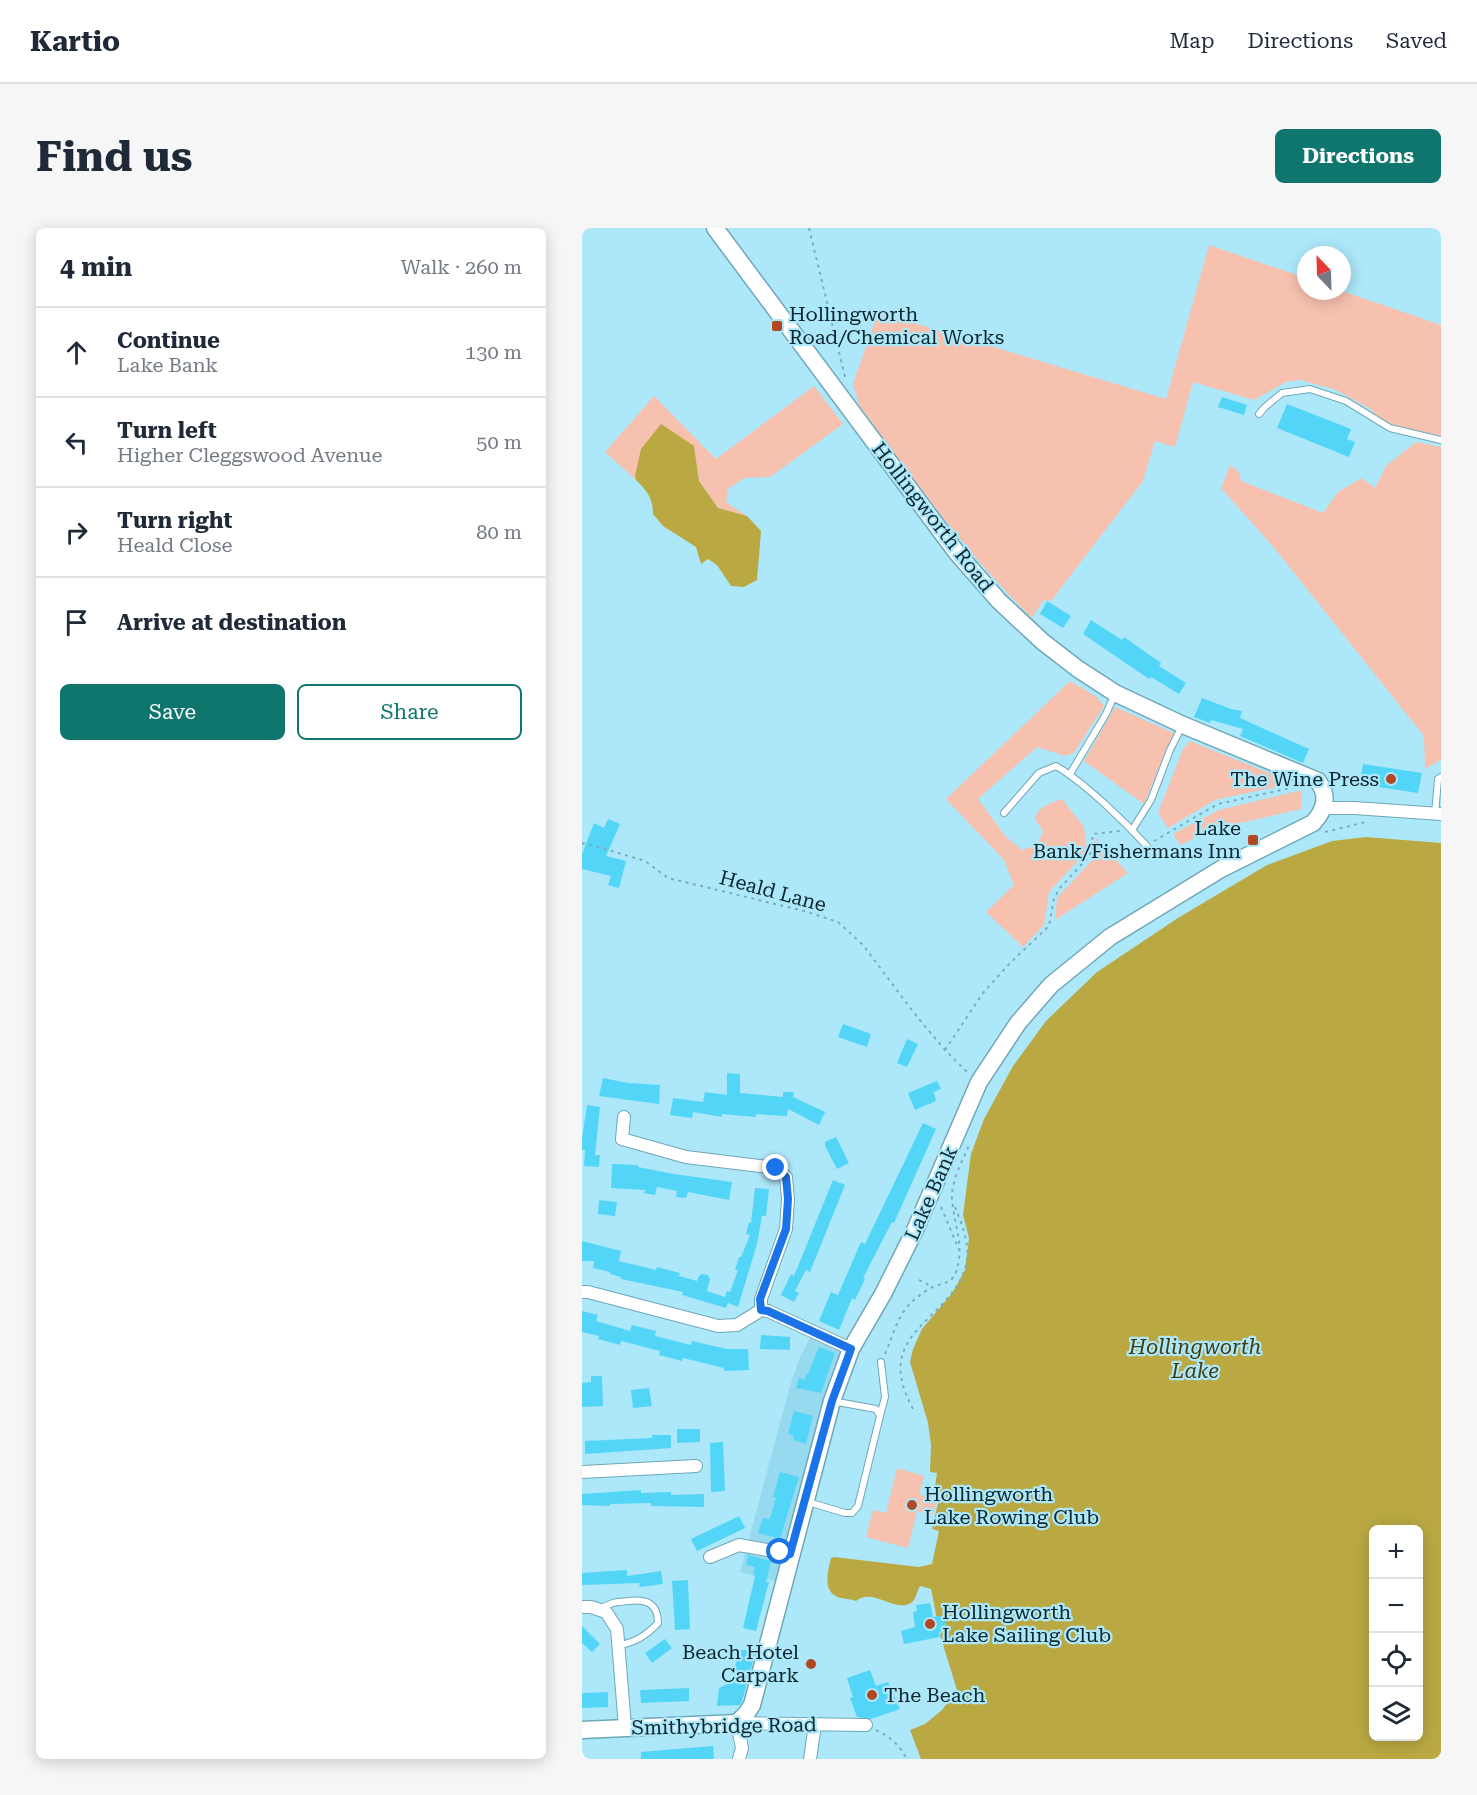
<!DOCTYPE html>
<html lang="en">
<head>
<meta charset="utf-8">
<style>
	:root { --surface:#fff; --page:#f6f6f7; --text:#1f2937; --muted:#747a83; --line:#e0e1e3; --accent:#0f766e }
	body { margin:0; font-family:"Roboto Serif",serif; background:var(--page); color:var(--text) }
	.controls { position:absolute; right:18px; bottom:18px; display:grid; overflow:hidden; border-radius:9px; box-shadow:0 3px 15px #0003 }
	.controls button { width:54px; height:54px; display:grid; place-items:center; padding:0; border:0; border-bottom:2px solid var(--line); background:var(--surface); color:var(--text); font:30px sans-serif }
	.compass { position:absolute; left:715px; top:18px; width:54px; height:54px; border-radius:50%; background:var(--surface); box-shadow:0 3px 15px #0003; rotate:337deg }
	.stop { position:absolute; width:18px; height:18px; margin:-14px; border:4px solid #1a73e8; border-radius:50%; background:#fff }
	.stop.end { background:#1a73e8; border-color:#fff; box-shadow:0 2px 6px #0008 }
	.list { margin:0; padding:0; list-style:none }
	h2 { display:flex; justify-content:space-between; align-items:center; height:78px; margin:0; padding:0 24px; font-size:26px }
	h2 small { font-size:20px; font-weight:400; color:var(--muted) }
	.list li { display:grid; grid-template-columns:39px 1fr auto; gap:18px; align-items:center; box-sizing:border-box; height:90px; padding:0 24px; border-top:2px solid var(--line) }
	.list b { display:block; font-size:22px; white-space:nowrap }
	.list p { margin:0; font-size:20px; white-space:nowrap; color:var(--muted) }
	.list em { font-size:20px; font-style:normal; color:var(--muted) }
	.actions { display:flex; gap:12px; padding:18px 24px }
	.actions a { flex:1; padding:14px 0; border:2px solid var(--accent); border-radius:9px; text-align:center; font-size:21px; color:var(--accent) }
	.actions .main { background:var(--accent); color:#fff }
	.icon { flex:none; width:33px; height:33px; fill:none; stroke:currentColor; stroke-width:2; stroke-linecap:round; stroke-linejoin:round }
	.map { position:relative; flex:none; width:859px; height:1531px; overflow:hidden; border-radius:9px }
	header { display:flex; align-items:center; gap:36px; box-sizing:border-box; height:84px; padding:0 30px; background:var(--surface); border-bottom:2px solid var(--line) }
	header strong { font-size:28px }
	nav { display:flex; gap:33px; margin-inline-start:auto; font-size:21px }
	.intro { display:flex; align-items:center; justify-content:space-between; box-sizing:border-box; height:144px; padding:0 36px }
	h1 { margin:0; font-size:42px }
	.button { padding:15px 27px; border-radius:9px; background:var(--accent); color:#fff; font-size:21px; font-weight:700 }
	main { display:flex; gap:36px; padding:0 36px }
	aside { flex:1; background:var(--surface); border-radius:9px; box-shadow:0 3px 15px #0003 }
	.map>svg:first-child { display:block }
</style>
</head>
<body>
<header>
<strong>Kartio</strong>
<nav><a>Map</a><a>Directions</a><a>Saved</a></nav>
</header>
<div class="intro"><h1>Find us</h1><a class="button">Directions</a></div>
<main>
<aside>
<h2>4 min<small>Walk · 260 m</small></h2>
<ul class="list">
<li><svg class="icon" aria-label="ahead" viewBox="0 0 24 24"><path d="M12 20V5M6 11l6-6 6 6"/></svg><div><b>Continue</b><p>Lake Bank</p></div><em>130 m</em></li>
<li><svg class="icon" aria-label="left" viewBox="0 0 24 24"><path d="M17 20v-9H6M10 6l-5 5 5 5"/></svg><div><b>Turn left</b><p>Higher Cleggswood Avenue</p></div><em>50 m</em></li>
<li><svg class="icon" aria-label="right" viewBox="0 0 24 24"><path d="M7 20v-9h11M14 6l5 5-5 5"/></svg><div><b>Turn right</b><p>Heald Close</p></div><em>80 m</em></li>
<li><svg class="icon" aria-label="arrive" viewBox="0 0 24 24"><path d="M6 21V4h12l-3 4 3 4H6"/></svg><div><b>Arrive at destination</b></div></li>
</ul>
<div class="actions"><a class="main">Save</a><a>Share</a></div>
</aside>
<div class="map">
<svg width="859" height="1531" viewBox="0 0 859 1531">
	<rect width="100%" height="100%" fill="#ade8fa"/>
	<!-- built -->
	<path fill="#97daef" d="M 228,1110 L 260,1124 L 194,1353 L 158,1344 L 208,1158 L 218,1129 Z"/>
	<!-- green -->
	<path fill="#f7c1af" d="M 627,17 L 724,50 L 724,63 L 760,63 L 859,97 L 859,208 L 811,197 L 794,189 L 790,182 L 754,162 L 718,152 L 704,154 L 672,172 L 611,154 L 593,219 L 573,213 L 561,253 L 469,373 L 461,372 L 450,390 C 384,326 332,251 277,177 L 271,156 L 296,84 L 584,171 Z
		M 232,158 L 261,196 L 188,249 L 162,250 L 146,261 L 144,274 L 165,288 L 136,280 L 117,253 L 112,218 L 59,221 L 54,252 L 23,224 L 72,168 L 134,231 Z
		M 834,214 L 859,219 L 859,532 L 843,541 L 842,508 L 693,321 L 639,260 L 648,237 L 657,244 L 659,253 L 741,285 L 756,264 L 780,250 L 793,260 L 804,238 Z
		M 488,453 L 515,469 L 522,478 L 492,525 L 483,528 L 455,519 L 396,571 L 424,609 L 440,622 L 455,617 L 461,604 L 453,591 C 456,578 469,575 480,571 L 502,599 L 505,623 L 467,664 L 462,697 L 441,719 L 404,684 L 432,657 L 422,632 L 364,571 Z
		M 533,479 L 594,506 L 581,529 L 562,576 L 502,533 Z
		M 608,513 L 712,555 L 633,572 L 586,600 L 576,585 L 601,521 Z
		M 720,562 L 719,581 L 628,602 L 598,617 L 591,606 L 637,582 Z
		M 514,610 L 546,645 L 473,692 L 475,670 L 512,630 Z
		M 315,1240 L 342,1248 L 337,1266 L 355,1272 L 351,1287 L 335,1283 L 326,1320 L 284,1309 L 291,1282 L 304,1285 Z"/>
	<!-- water -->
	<path fill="#baa943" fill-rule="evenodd" d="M 79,196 L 112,218 L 117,253 L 136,280 L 165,288 L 179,303 L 175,352 L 162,359 L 149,358 L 135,337 L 126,331 L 119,336 L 114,319 L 81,298 L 71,286 C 71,270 65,263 54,252 L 53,248 L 59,221 Z
		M 784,609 L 859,615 L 859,1531 L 339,1531 L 328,1502 L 343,1496 L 360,1482 L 375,1462 L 358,1407 L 362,1400 L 361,1397 L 355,1391 L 349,1361 L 338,1358 C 335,1363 334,1372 329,1375 C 312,1385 291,1359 274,1373 C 269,1371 264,1371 259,1370 C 239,1365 246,1343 249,1330 L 252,1329 L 337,1339 L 350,1336 L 357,1303 L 350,1301 L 357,1271 L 352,1265 L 355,1245 L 348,1244 L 349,1217 L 346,1195 L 328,1134 L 331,1121 L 340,1101 L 371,1064 L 383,1042 L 387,1010 L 381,987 L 389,926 L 402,891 L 431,838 L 464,793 L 515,744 L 596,690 L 685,637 L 750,613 ZM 792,1302 L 836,1302 L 836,1508 L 792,1508 Z"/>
	<!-- building -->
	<path fill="#53d5f8" d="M 640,169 L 665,177 L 662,187 L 636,179 Z
		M 705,176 L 769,201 L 765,211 L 773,214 L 767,229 L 695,200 Z
		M 465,373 L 489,388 L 481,400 L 458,386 Z
		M 509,392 L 540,412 L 542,409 L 579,435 L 577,438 L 604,455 L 597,466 L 569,449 L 567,451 L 501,406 Z
		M 620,470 L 649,481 L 660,483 L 658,490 L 727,521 L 721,535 L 658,508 L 661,501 L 629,492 L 628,495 L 612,489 Z
		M 781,536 L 840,545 L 836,565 L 778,556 Z
		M 26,591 L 38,596 L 24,628 L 44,633 L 37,660 L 26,657 L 29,648 L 0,641 L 0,626 L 12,595 L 22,600 Z
		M 261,796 L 289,806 L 285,819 L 256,809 Z
		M 325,811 L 336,816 L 325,839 L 315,835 Z
		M 145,845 L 158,846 L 158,865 L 201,869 L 201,864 L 212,864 L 211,869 L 243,884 L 237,897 L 206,881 L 205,888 L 174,886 L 174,889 L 140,886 L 140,889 L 111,884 L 110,890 L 88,887 L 91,870 L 121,874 L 123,864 L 145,867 Z
		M 21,850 L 46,855 L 78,857 L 77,876 L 17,868 Z
		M 355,853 L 359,861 L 352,864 L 354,873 L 333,882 L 326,865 Z
		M 5,877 L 18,879 L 13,927 L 18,927 L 17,939 L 2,938 L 3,922 L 0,922 L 0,910 Z
		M 341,895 L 354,901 L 312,995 L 310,994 L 281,1050 L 283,1051 L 273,1072 L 270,1070 L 257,1102 L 237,1093 L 249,1064 L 256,1067 L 279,1014 L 283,1016 Z
		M 254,909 L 267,935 L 255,941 L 243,918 L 243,914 Z
		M 30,936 L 56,937 L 56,939 L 92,946 L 150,954 L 147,972 L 106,964 L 104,970 L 94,969 L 95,963 L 75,959 L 73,967 L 62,965 L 63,962 L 29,960 Z
		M 251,952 L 263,957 L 228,1044 L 224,1042 L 213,1063 L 217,1065 L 212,1074 L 199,1067 L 209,1046 L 212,1048 Z
		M 173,960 L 187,961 L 184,988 L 180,988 L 175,1016 L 156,1079 L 146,1075 L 144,1080 L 100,1067 L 101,1064 L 39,1051 L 39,1049 L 28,1046 L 28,1044 L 11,1040 L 12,1033 L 0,1033 L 0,1013 L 39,1023 L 37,1033 L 74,1042 L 75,1039 L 98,1045 L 97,1048 L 115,1053 L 117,1048 L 120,1046 L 126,1047 L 128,1051 L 125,1063 L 143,1069 L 145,1063 L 148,1064 L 156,1042 L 153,1042 L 157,1029 L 159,1029 L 168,1007 L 164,1006 L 167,994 L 169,995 Z
		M 17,972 L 35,974 L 33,988 L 16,986 Z
		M 0,1083 L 16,1087 L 14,1093 L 48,1103 L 50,1097 L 74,1103 L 73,1108 L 109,1117 L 110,1113 L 145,1121 L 166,1121 L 167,1142 L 142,1143 L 142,1140 L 101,1130 L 100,1133 L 77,1127 L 78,1123 L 39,1113 L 38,1117 L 16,1111 L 17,1108 L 0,1104 Z
		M 179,1107 L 208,1109 L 208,1122 L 178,1121 Z
		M 237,1119 L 253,1125 L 239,1165 L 214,1160 L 217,1150 L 223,1152 L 224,1146 L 226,1146 Z
		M 9,1148 L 20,1148 L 21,1178 L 0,1179 L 0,1155 L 9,1154 Z
		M 67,1160 L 70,1178 L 51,1180 L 49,1162 Z
		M 212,1183 L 231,1188 L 224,1216 L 211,1212 L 212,1208 L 206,1206 Z
		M 95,1201 L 118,1201 L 118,1214 L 95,1215 Z
		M 70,1207 L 89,1207 L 89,1220 L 3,1226 L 3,1213 L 70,1210 Z
		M 141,1214 L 143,1263 L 129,1264 L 128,1215 Z
		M 198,1244 L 217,1249 L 198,1311 L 176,1305 L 181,1290 L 188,1291 L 194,1269 L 191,1269 Z
		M 59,1262 L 59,1265 L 89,1264 L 89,1267 L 122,1266 L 122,1279 L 69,1278 L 69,1275 L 28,1276 L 28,1278 L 0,1277 L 0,1266 Z
		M 157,1288 L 163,1300 L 115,1323 L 109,1311 Z
		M 166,1327 L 189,1333 L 184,1354 L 187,1354 L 174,1403 L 161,1400 L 173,1348 L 171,1347 L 173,1339 L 164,1337 Z
		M 45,1342 L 45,1348 L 79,1343 L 81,1356 L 58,1359 L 57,1355 L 0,1357 L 0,1345 Z
		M 106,1352 L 108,1401 L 93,1402 L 90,1353 Z
		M 348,1375 L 351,1389 L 357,1388 L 362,1390 L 364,1398 L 357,1405 L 358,1409 L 322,1416 L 319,1403 L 333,1399 L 331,1384 L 335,1383 L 334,1377 Z
		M 0,1398 L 18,1416 L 10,1424 L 0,1415 Z
		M 83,1411 L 90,1420 L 70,1435 L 63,1425 Z
		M 157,1422 L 174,1422 L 160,1473 L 158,1477 L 135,1478 L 137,1460 L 150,1454 Z
		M 288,1442 L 294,1458 L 306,1454 L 318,1481 L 289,1491 L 275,1489 L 268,1470 L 271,1469 L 265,1450 Z
		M 107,1460 L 107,1473 L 59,1475 L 58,1462 Z
		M 26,1464 L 26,1479 L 0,1480 L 0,1465 Z
		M 131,1518 L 132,1531 L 59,1531 L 59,1524 Z"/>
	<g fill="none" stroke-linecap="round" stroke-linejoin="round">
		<defs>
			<path id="lane" d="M 677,186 L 683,179 L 700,165 L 728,161 L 764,173 L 808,200 L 859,212
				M 488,546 L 524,486 L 533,466
				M 422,585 L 457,545 L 474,538 C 503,555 542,593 565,618
				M 853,586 L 856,551 L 859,549
				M 550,602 L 569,572 L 588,522 L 600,498
				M 298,1188 L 303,1169 L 299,1134
				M 226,1274 L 263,1285 L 270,1285 L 276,1278 L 298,1188 L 294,1181 L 250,1173
				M 19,1381 C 28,1374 35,1374 47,1373 C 64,1371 76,1375 76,1395 C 65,1407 53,1415 37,1417"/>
			<path id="street" d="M 742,580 L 772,580 L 859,586
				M 42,889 L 40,911 L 104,929 L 194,940 L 204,949 L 206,971 L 204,1001 L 179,1071 L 179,1082
				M 0,1064 L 6,1064 L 136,1098 L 155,1097 L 179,1082 L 186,1083 L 269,1121
				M 0,1244 L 114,1238
				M 128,1329 L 157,1317 L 208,1326
				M 0,1379 L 9,1379 L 24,1384 L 35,1401 L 43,1499
				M 157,1531 L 160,1520 L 155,1495 L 284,1497
				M 228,1531 L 233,1497"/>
			<path id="secondary" d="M 0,1502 L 155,1495 L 164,1486 L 170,1477 L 250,1173 L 269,1121 L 301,1066 L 333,1002 L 397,854 L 436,795 L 469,757 L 528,709 L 639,641 L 731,595 C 743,582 747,568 736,553 L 601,497 L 533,465 L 496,441 L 461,414 L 417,373 L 375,325 L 133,0"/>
		</defs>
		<!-- lane casing -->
		<use href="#lane" stroke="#6fa7b9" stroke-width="8"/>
		<!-- street casing -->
		<use href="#street" stroke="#6fa7b9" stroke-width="14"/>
		<!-- secondary casing -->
		<use href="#secondary" stroke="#6fa7b9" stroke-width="19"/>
		<!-- path -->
		<path stroke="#7cacbb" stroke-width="2" stroke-dasharray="3 4.5" stroke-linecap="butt" d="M 227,0 L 263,149
			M 743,604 L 784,594
			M 572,613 L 636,576 L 713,559
			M 0,616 L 3,615 L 63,633 L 86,650 L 222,683 L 256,694 L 281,717 L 332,785 L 363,822 L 387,846
			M 363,822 L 401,765 L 428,735 L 467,698 L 472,670 L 478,660 L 508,627 L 511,606 L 538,603
			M 359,979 L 378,1024
			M 337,1052 L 351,1059
			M 303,1126 C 312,1106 315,1086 333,1071 C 339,1066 346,1061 353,1058 C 362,1055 370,1055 374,1044 C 383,1016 372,998 370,971 C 369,953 381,932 388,915
			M 331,1181 C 288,1102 369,1095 384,1037 C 389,1017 380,997 373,979
			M 294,1502 C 307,1509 319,1517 324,1531"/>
		<!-- lane -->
		<use href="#lane" stroke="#fff" stroke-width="6"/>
		<!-- street -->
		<use href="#street" stroke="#fff" stroke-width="12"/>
		<!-- secondary -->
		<use href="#secondary" stroke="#fff" stroke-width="16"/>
	</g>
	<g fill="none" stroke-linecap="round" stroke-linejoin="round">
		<!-- route -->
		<path stroke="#1a73e8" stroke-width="8" d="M 194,940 L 204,949 L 206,971 L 204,1001 L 178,1071 L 179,1082 L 186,1083 L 269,1121 L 250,1173 L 208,1326 L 198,1324"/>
	</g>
	<!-- markers -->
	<g fill="#af4823" stroke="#ade8fa" stroke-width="2">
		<rect x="189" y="92" width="12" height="12" rx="3"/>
		<circle cx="809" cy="551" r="6"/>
		<rect x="665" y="606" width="12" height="12" rx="3"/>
		<circle cx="330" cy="1277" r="6"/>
		<circle cx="348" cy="1396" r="6"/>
		<circle cx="229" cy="1436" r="6"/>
		<circle cx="290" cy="1467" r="6"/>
	</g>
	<g text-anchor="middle" stroke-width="4.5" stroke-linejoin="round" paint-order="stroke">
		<!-- poi labels -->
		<g font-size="20" fill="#0d252c" stroke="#ade8fa" text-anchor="start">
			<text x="207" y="93">Hollingworth<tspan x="207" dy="23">Road/Chemical Works</tspan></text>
			<text x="797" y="558" text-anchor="end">The Wine Press</text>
			<text x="659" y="607" text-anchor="end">Lake<tspan x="659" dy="23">Bank/Fishermans Inn</tspan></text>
			<text x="342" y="1273">Hollingworth<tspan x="342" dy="23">Lake Rowing Club</tspan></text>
			<text x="360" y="1391">Hollingworth<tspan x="360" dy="23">Lake Sailing Club</tspan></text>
			<text x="217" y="1431" text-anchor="end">Beach Hotel<tspan x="217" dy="23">Carpark</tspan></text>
			<text x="302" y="1474">The Beach</text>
		</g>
		<!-- street labels -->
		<g font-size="20" fill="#0d252c" stroke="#ade8fa">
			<text transform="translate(351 289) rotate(52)" y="7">Hollingworth Road</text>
			<text transform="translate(191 663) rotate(15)" y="7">Heald Lane</text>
			<text transform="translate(349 965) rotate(-66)" y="7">Lake Bank</text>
			<text transform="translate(142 1498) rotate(-1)" y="7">Smithybridge Road</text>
		</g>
		<!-- water labels -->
		<g font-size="21" font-style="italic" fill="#433c11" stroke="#ade8fa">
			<text x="613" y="1126">Hollingworth<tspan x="613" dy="24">Lake</tspan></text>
		</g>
	</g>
</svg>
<div class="controls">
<button>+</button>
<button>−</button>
<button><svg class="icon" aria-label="locate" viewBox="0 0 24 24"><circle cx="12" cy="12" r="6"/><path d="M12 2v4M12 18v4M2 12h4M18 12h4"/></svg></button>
<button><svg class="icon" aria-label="layers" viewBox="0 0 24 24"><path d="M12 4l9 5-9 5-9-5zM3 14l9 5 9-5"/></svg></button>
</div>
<svg class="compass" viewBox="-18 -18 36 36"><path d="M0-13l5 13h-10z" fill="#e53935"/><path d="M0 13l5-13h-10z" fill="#747a83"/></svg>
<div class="stop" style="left:198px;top:1324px"></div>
<div class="stop end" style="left:194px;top:940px"></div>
</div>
</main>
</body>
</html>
